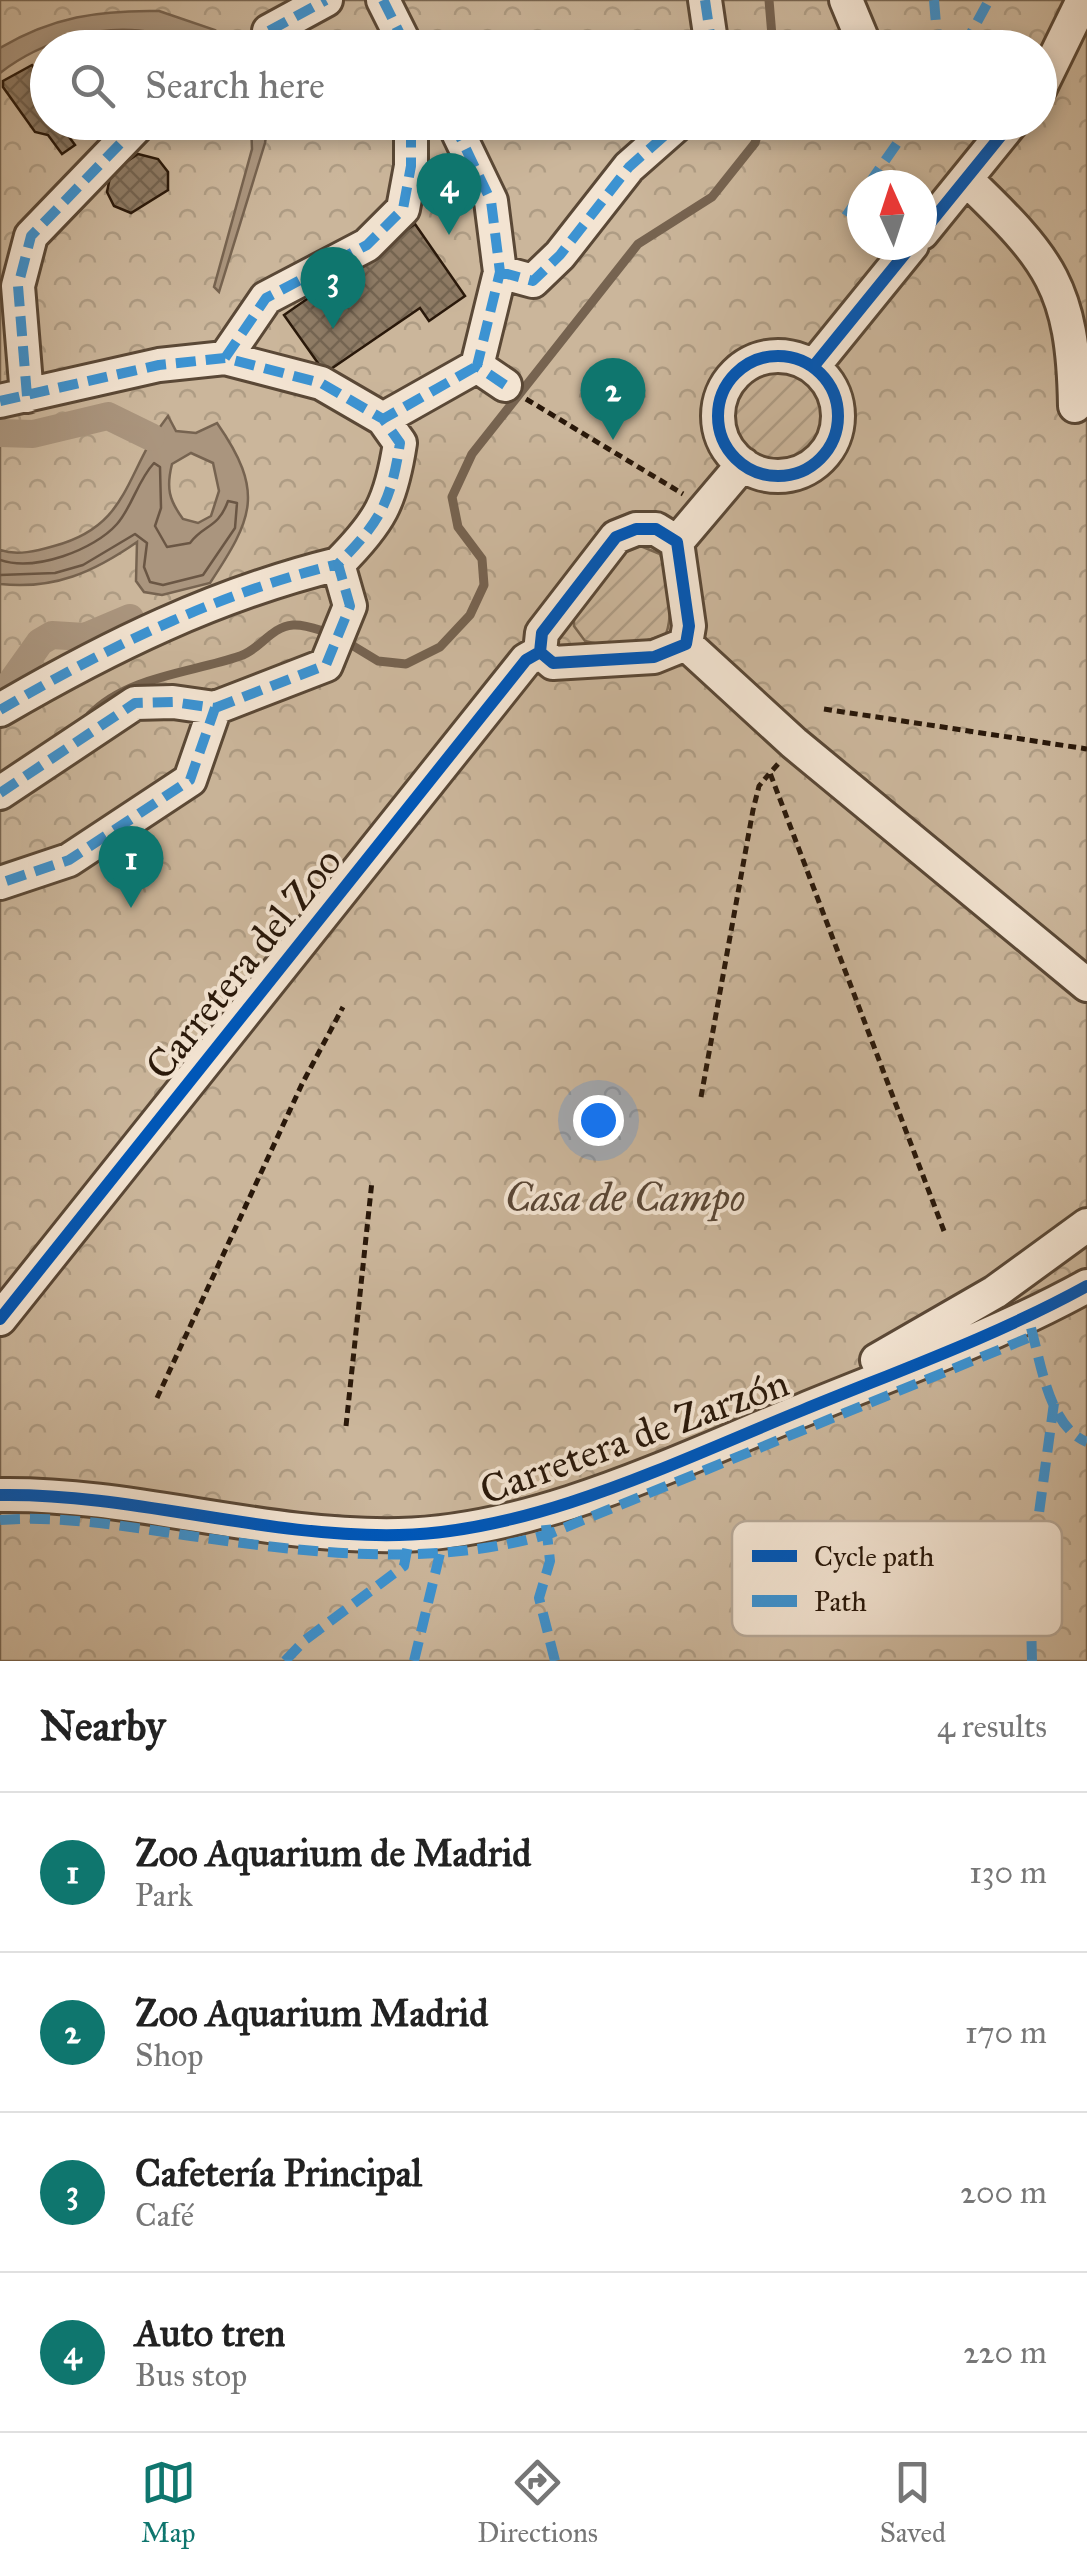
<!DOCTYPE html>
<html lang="en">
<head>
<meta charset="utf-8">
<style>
	:root { --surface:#fff; --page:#f6f6f6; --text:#222; --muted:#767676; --line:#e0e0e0; --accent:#0f766e }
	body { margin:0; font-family:"IM FELL Great Primer",serif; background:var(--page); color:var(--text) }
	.compass { position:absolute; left:847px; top:170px; width:90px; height:90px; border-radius:50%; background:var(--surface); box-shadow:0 5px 15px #0003; rotate:357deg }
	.you { position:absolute; left:598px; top:1120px; width:35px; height:35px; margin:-25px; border:8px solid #fff; border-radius:50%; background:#1a73e8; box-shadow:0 0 0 15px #1a73e833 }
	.badge { display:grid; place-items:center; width:65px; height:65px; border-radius:50%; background:var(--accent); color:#fff; font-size:32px; font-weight:700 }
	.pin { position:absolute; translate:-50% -82px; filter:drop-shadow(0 2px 5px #0008) }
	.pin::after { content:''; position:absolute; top:52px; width:35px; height:30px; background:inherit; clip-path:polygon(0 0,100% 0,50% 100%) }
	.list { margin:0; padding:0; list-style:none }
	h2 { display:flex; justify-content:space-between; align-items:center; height:130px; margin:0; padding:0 40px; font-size:42px }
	h2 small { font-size:32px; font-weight:400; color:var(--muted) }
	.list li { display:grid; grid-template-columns:65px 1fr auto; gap:30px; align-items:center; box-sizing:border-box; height:160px; padding:0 40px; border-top:2px solid var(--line) }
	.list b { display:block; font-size:38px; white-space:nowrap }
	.list p { margin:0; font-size:32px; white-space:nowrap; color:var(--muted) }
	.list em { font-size:32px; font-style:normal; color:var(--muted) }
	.icon { flex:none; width:55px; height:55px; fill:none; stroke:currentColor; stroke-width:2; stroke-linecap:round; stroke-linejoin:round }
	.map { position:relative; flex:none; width:1087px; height:1661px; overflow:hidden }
	.search { position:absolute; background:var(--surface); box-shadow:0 5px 15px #0003; left:30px; right:30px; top:30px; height:110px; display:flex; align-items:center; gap:25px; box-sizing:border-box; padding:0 35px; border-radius:55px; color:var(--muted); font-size:38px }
	.sheet { height:770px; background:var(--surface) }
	nav { display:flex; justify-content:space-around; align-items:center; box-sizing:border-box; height:140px; border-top:2px solid var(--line); background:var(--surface); font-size:28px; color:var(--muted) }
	nav a { display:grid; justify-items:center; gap:5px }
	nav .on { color:var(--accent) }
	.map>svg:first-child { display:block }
</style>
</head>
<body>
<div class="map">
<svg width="1087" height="1661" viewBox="0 0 1087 1661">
	<defs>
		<pattern id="forest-crowns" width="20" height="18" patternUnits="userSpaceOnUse" patternTransform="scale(2.5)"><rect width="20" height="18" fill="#cbb69b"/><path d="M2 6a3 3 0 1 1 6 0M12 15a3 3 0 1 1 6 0" fill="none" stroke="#ae9c84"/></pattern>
		<pattern id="garden-furrows" width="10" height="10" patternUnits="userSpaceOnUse" patternTransform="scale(2.5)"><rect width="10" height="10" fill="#cbb69b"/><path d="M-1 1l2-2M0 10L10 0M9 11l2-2" fill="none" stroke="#ae9c84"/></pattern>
		<pattern id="building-cross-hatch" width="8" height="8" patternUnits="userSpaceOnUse" patternTransform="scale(2.5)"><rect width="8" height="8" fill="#8e7b65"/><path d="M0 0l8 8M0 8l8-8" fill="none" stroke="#746451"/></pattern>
	</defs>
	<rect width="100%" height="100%" fill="#ecd6b9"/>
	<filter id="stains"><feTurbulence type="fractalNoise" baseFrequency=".002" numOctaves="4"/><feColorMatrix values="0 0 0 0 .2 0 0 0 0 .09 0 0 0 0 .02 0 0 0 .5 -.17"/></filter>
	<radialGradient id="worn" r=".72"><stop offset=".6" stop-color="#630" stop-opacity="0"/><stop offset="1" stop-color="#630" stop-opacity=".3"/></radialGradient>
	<!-- forest -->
	<path fill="url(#forest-crowns)" stroke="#7a6752" stroke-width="2.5" fill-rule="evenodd" d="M 0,0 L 1087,0 L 1087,1661 L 0,1661 ZM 48,48 L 1040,48 L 1040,122 L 48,122 ZM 862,185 L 922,185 L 922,245 L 862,245 Z"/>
	<!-- garden -->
	<path fill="url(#garden-furrows)" stroke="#7a6752" stroke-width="2.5" d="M730 417a48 48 0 1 1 96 0a48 48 0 1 1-96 0Z
		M 638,545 L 660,554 C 668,576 674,612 666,634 C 643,644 610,648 585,641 L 574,626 L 574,615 L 625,553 Z"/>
	<!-- water -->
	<path fill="#aa957e" stroke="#766350" stroke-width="2.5" fill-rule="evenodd" d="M 159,11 L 215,30 L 238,47 C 202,48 188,41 154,33 C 103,22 41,41 0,73 L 0,48 C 52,17 99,10 159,11 Z
		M 251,123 L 268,123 L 265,143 L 219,292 L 214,287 L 252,149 Z
		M 168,416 L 176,431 L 196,433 L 217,423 C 265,492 253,518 210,583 L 162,595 L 144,592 L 136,581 L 137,542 C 94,572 54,590 0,584 L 0,550 C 17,556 37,551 54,546 C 132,525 124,471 168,416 ZM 191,453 L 213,463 L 219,491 L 211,516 L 198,523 L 183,519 C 169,500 166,488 172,464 Z"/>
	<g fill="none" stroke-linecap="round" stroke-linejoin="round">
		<!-- shore -->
		<path stroke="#6a5644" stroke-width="2.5" d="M 0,560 C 35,572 94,550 117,524 C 132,507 138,480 154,463 L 160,467 L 161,508 L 155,526 L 167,547 L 190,543 C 204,524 218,529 228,501 L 237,503 L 235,528 L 203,575 L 163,585 L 150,582 L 144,567 L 147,543 L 135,534 L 83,565 L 55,573 L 0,575"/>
		<!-- stream -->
		<path stroke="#766350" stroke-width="9" d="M 769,0 L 773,48
			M 350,644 L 378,661 L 406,664 L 440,647 L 470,615 L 484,585 L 482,559 L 458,527 L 452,497 L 472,454 L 638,244 L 712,197 L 755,143 L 761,122
			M 90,715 C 128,676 191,673 240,656 C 260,650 270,627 293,625 C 305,624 319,630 330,633"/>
		<!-- canal -->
		<path stroke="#aa957e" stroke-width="28" d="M 0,433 L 33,434 L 108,416 L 151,437
			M 0,698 L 40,642 L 52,635 L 85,637 L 130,618"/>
	</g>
	<!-- building -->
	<path fill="url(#building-cross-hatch)" stroke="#29180a" stroke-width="2.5" d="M 32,65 L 48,86 L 48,122 L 66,122 L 61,126 L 75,145 L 62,154 L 48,135 L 35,132 L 3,87 L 3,81 Z
		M 138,154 L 158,159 L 168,172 L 168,190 L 131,213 L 114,206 L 107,192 L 111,172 Z
		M 415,224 L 465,296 L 429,321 L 420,308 L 325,373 L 284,315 Z"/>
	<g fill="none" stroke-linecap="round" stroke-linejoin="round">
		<defs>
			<path id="minor" d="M 383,0 L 407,48
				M 705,0 L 712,48
				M 846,0 L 866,48
				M 269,31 L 326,0
				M 1040,88 L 1083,0
				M 453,122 L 491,201 L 500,272 L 477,366 L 505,385
				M 967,180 C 1050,260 1073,287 1075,406
				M 922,233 L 1012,122
				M 500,272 L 533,281 L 560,255 L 629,167 L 680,122
				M718 416a60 60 0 1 1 120 0a60 60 0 1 1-120 0Z
				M 225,358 L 266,298 L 367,245 L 403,209 L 411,166 L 411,122
				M 813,367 L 912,245
				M 27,396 L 18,286 L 31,236 L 141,122
				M 0,401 L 159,365 L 225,358 L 321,383 L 383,419
				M 636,529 L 656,529 L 677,542 L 689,626 L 686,644 L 654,657 L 553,663 L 540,652 L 542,633 L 616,537 Z
				M 677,542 L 743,464
				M 686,644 L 794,743 L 1087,985
				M 215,708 L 326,665 L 350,606 L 338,564 C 380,522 391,502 400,443 L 383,419 L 477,366
				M 0,710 C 108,647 216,594 338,564
				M 0,793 L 135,703 L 173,702 L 215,708 L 190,780 L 69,860 L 0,883
				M 0,1319 L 526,660 L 540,652
				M 877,1360 L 995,1292 L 1087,1225
				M 0,1495 C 134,1493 264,1538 399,1535 C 536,1532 677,1461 803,1410 C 898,1371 996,1336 1087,1286"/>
		</defs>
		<!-- minor casing -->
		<use href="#minor" stroke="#5a4836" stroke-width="38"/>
		<!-- path -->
		<path stroke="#29180a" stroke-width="5" stroke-dasharray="8 5" stroke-linecap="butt" d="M 526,399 L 683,494
			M 824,709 L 1087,749
			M 778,764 L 770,773 L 944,1231
			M 701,1097 L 753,810 L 759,786 L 769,774
			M 157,1398 L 302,1084 L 343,1007
			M 346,1426 L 372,1181"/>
		<!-- minor -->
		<use href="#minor" stroke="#f3e4d2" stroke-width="32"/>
		<!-- quiet -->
		<path stroke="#3c93d2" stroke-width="10" stroke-dasharray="20 10" stroke-linecap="butt" d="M 383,0 L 407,48
			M 705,0 L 712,48
			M 934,0 L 938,48
			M 269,31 L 326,0
			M 963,48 L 989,0
			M 453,122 L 491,201 L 500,272 L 477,366 L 505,385
			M 868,185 L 912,122
			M 846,216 L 862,193
			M 500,272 L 533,281 L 560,255 L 629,167 L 680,122
			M 225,358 L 266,298 L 367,245 L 403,209 L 411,166 L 411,122
			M 27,396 L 18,286 L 31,236 L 141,122
			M 0,401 L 159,365 L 225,358 L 321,383 L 383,419
			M 215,708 L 326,665 L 350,606 L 338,564 C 380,522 391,502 400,443 L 383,419 L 477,366
			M 0,710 C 108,647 216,594 338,564
			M 0,793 L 135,703 L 173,702 L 215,708 L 190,780 L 69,860 L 0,883
			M 1031,1328 C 1041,1363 1049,1427 1087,1442
			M 0,1520 C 63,1515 129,1527 191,1536 C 310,1553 432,1568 549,1534 L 1033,1336
			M 546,1525 L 550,1561 L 539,1598 L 555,1661
			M 285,1661 L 305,1640 L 404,1566 L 408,1545
			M 414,1661 L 442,1545
			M 1032,1661 L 1030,1579 L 1054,1403"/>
		<defs>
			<path id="cycleway" d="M 922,233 L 1012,122
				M718 416a60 60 0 1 1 120 0a60 60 0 1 1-120 0Z
				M 813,367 L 912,245
				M 636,529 L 656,529 L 677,542 L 689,626 L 686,644 L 654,657 L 553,663 L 540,652 L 542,633 L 616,537 Z
				M 0,1319 L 526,660 L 540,652
				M 0,1495 C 134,1493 264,1538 399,1535 C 536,1532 677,1461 803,1410 C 898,1371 996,1336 1087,1286"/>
		</defs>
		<!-- cycleway casing -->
		<use href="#cycleway" stroke="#f3e4d2" stroke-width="19"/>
		<!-- cycleway -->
		<use href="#cycleway" stroke="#0057b8" stroke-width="12"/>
	</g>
	<g text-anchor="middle" stroke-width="8" stroke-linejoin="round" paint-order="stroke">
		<!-- street labels -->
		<g font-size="40" fill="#29180a" stroke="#f3e4d2">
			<text transform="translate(243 963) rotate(-51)" y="14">Carretera del Zoo</text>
			<text transform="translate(634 1436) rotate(-20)" y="14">Carretera de Zarzón</text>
		</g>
		<!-- park labels -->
		<g font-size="40" font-style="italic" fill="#5a4736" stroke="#f3e4d2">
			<text x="625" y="1211">Casa de Campo</text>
		</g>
	</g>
	<!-- legend -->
	<rect x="732" y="1521" width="330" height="115" rx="15" fill="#f3e4d2" stroke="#b6a796" stroke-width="2.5"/>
	<rect x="752" y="1550" width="45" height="12" fill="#0057b8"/>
	<rect x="752" y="1595" width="45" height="12" fill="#3c93d2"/>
	<g font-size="28" fill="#29180a">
		<text x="814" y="1566">Cycle path</text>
		<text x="814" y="1611">Path</text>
	</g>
	<rect width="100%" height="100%" filter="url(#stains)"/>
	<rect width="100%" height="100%" fill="url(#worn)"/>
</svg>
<svg class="compass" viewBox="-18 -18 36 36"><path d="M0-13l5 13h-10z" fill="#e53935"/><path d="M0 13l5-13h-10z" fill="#767676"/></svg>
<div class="you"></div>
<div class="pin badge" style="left:131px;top:908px">1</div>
<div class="pin badge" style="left:613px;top:440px">2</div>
<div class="pin badge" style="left:333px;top:329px">3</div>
<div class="pin badge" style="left:449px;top:235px">4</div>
<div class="search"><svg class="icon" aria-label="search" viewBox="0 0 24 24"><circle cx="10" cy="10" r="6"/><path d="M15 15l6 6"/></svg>Search here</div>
</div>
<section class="sheet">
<h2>Nearby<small>4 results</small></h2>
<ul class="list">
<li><span class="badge">1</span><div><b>Zoo Aquarium de Madrid</b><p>Park</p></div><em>130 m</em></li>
<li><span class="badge">2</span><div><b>Zoo Aquarium Madrid</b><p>Shop</p></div><em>170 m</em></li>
<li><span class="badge">3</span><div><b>Cafetería Principal</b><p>Café</p></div><em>200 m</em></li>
<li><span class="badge">4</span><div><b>Auto tren</b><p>Bus stop</p></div><em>220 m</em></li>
</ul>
</section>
<nav>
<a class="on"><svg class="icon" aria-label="map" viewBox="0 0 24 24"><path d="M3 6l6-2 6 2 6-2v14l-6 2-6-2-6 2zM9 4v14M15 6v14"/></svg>Map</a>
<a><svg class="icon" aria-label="directions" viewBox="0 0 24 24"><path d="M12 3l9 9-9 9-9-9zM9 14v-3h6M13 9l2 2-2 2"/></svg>Directions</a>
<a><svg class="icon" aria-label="saved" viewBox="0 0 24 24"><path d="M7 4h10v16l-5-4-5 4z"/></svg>Saved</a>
</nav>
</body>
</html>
